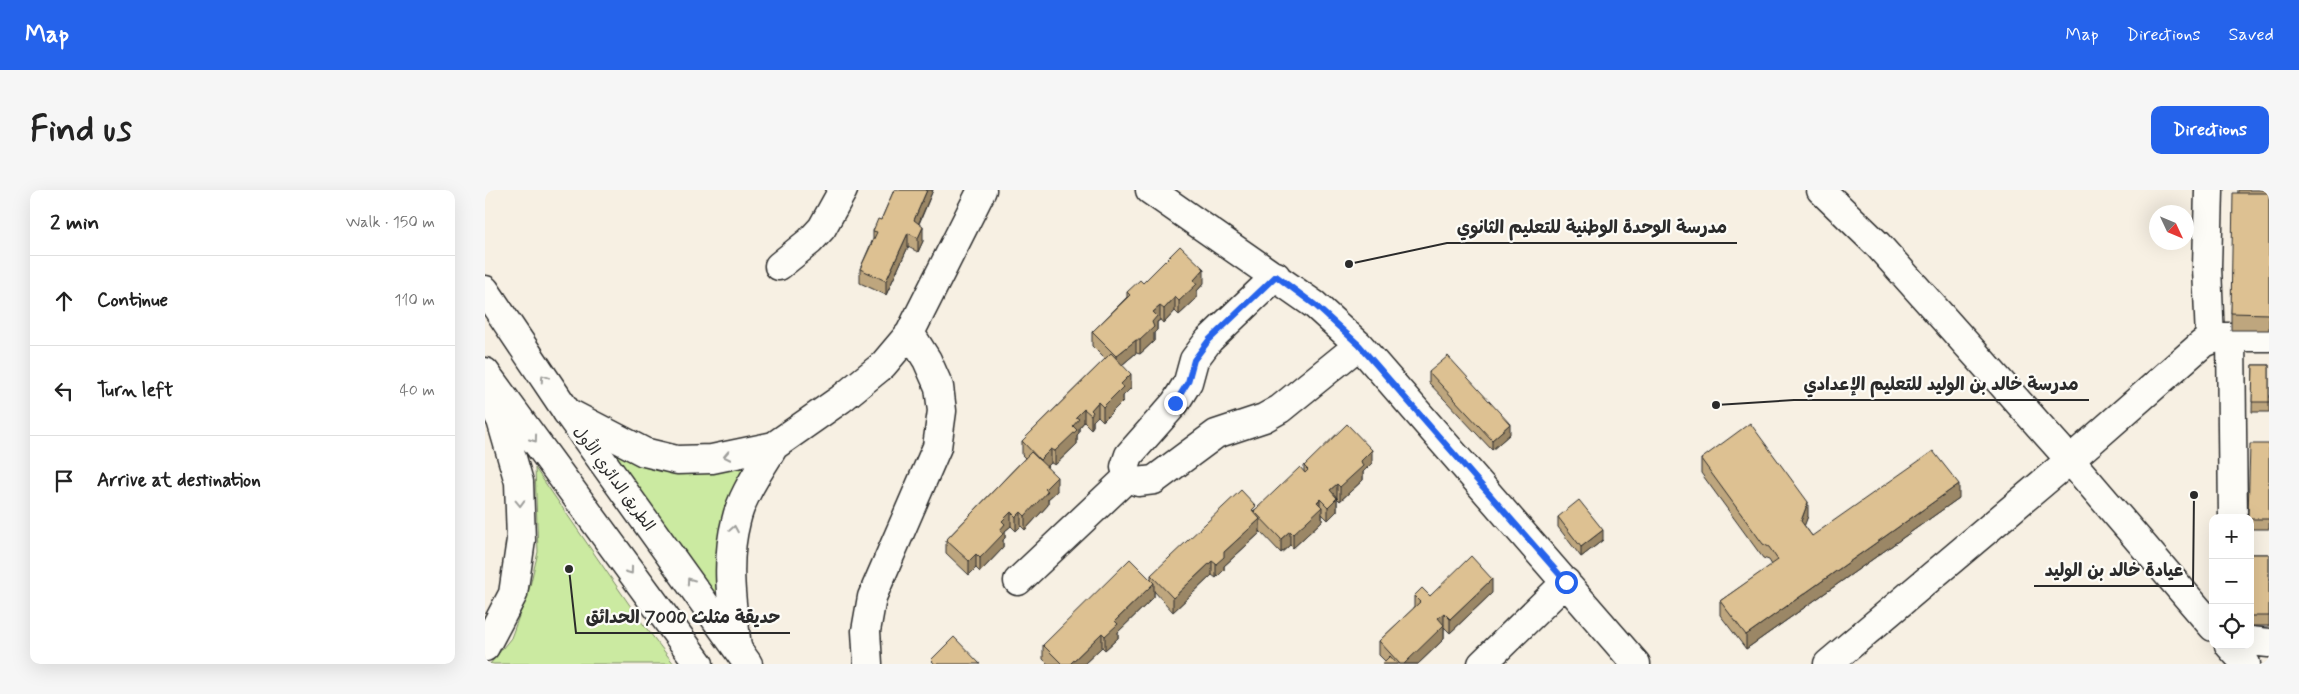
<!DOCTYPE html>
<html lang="en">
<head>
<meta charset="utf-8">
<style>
	:root { --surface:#fff; --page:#f6f6f6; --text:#222; --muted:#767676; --line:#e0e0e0; --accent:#2563eb }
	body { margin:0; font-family:Mynerve,"Playpen Sans Arabic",sans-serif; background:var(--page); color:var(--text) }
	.controls { position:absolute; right:15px; bottom:15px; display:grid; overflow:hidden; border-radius:10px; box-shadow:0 5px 20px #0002 }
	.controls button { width:45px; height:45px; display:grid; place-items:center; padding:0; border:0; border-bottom:1px solid var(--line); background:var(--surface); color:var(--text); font:25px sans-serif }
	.compass { position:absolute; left:1664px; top:15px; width:45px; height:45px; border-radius:50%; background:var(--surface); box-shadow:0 5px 20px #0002; rotate:134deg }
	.stop { position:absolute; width:15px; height:15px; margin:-11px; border:4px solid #2563eb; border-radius:50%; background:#fff }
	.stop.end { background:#2563eb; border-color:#fff; box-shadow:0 1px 5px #0008 }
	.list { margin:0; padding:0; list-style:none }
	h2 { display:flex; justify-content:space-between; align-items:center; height:65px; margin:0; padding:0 20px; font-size:21px }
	h2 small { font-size:16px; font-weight:400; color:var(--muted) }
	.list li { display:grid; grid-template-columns:32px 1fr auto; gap:15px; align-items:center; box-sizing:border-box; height:90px; padding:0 20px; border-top:1px solid var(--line) }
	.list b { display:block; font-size:19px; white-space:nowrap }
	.list em { font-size:16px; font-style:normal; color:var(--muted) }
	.icon { flex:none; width:28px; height:28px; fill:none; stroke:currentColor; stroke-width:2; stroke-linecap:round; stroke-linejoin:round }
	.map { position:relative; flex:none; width:1784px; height:474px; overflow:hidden; border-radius:10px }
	header { display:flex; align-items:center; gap:30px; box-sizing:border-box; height:70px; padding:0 25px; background:var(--accent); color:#fff }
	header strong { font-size:24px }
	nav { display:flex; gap:28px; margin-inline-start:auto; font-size:18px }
	.intro { display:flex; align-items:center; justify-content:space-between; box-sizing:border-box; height:120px; padding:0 30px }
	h1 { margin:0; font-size:35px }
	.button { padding:12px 22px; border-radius:10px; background:var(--accent); color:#fff; font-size:18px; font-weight:700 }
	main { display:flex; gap:30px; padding:0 30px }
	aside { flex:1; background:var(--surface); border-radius:10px; box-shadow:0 5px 20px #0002 }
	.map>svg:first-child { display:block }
</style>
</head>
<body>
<header>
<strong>Map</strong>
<nav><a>Map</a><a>Directions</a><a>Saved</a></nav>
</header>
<div class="intro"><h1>Find us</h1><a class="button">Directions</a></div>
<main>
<aside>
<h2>2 min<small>Walk · 150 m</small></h2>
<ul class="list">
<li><svg class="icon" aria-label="ahead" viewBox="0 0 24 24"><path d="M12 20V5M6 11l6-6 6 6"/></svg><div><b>Continue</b></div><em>110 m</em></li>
<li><svg class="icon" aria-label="left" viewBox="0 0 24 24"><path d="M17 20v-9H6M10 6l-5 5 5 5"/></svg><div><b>Turn left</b></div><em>40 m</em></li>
<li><svg class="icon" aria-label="arrive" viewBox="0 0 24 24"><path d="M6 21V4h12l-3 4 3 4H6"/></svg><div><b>Arrive at destination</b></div></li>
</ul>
</aside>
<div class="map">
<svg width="1784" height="474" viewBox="0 0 1784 474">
	<rect width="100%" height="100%" fill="#f7f0e3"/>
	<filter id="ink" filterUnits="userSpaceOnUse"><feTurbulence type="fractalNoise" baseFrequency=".02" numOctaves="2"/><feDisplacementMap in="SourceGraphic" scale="10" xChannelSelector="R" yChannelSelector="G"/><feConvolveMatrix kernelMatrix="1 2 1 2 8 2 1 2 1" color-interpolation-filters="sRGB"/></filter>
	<g filter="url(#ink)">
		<!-- green -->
		<path fill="#cbeaa1" stroke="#7b8a66" d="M 83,222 L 161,264 L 287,257 L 261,302 L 252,457 Z
			M 50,278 L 155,430 L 189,474 L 5,474 L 26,448 L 45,396 L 53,362 Z"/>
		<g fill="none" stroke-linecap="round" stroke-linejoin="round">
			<defs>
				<path id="minor" d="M 665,0 L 830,115 L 874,155 L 1151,474
					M 1336,0 L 1393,55 L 1585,270 L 1728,437
					M 1724,0 L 1722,77 L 1725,150
					M 294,76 L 325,51 L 337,38 L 358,0
					M 791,86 L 724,150 L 709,170 L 703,192 L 690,213 L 644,265 L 640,277 L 643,287 L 653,292 L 669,290 L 731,244 L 779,228 L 795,219 L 874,155
					M 1746,147 L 1748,328
					M 82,222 L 159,262 L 192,270 L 227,269 L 289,256 L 356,209 L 398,175 L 425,143 L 497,0
					M 533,391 L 643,287
					M 1765,451 L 1784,453
					M 1744,455 L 1761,474
					M 252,457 C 247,415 240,373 251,331 C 257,304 276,279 289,256
					M 383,474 L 381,441 L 387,407 L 452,257 L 457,221 L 454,197 L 442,170 L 425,143
					M 997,474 L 1081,392
					M 1343,474 L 1585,270 L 1717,154 L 1733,147 L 1784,147"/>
				<path id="major" d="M 0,100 L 82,222 L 263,474
					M 0,182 L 214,474
					M 0,457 L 28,404 L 36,350 L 34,292 L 16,230 L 3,206"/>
			</defs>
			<!-- minor casing -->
			<use href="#minor" stroke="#2b2b2b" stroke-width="31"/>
			<!-- major casing -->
			<use href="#major" stroke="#2b2b2b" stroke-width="31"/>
			<!-- minor -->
			<use href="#minor" stroke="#fdfcf7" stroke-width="28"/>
			<!-- major -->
			<use href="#major" stroke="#fdfcf7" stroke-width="28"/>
		</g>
		<!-- wall -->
		<path fill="#bea67e" stroke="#2b2b2b" d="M 409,0 L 448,0 L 434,34 L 438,51 L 433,62 L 423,57 L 401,105 L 375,93 L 375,79 L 388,49 L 388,41 L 396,30 Z
			M 1753,0 L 1784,0 L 1784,140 L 1746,140 L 1746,123 Z
			M 658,93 L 719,93 L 712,101 L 712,108 L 694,125 L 690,121 L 679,133 L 675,130 L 672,132 L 672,140 L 669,143 L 669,151 L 655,164 L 651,163 L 637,175 L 646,198 L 638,206 L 638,211 L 618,231 L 613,226 L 608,231 L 608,236 L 606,239 L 599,232 L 594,238 L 594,243 L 592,245 L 592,254 L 570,275 L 566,273 L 562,277 L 572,301 L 563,309 L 563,315 L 540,340 L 536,336 L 531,341 L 526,336 L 520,341 L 520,348 L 518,350 L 518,358 L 495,382 L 491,378 L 484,385 L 461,363 L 461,350 L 540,268 L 537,265 L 537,251 L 620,169 L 607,156 L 607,142 L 642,107 L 642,102 Z
			M 1768,175 L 1784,175 L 1784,222 L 1767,222 Z
			M 944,182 L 1025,244 L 1007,260 L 944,193 Z
			M 1784,254 L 1784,339 L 1765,339 L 1765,328 Z
			M 1216,269 L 1323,326 L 1319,335 L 1327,346 L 1474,308 L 1261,459 L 1235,425 L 1235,411 L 1287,375 L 1284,370 L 1278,368 L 1216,283 Z
			M 887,273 L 878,282 L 878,290 L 855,311 L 852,308 L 852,321 L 843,330 L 837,324 L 837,331 L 808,358 L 805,355 L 796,363 L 775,341 L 775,343 L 739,376 L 739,380 L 731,388 L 727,385 L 688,422 L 669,401 L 669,407 L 633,442 L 633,448 L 620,460 L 617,457 L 599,474 L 563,474 L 558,469 L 558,455 L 666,390 L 666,385 L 771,319 L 819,282 L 819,276 Z
			M 1073,327 L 1118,350 L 1096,367 L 1073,337 Z
			M 1765,364 L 1784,364 L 1784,436 L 1765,436 Z
			M 1007,403 L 965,443 L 959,437 L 959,449 L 933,474 L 897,474 L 900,471 L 894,465 L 894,451 L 929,418 L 929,406 Z"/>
		<!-- shaded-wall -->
		<path fill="#9b8766" stroke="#2b2b2b" d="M 442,0 L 448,0 L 429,44 L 429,30 Z
			M 438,37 L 438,51 L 433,62 L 433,48 Z
			M 423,43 L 423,57 L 401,105 L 401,91 Z
			M 719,79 L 719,93 L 712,101 L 712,108 L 694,125 L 694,111 L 709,90 Z
			M 690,107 L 690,121 L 679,133 L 679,119 Z
			M 675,116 L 675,130 L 672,132 L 672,140 L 669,143 L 669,151 L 655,164 L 655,150 L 667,132 L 668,122 Z
			M 651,150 L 651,163 L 631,180 L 631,166 Z
			M 646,184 L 646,198 L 638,206 L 638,211 L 618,231 L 618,217 L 636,194 Z
			M 613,212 L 613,226 L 608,231 L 608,236 L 606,239 L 606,220 Z
			M 599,219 L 599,232 L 594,238 L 594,243 L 592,245 L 592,254 L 570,275 L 570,261 L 588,236 L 591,227 Z
			M 1025,234 L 1025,244 L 1007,260 L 1007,250 Z
			M 566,259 L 566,273 L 555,283 L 555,270 Z
			M 887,260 L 887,273 L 878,282 L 878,290 L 855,311 L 855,297 L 876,271 Z
			M 572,287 L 572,301 L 563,309 L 563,315 L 540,340 L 540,326 L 560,299 Z
			M 852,294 L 852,308 L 845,300 Z
			M 1474,294 L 1474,308 L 1261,459 L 1261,445 Z
			M 852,308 L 852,321 L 843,330 L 843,317 Z
			M 835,309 L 835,318 L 837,317 L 837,331 L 808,358 L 808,344 Z
			M 1323,312 L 1323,326 L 1316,345 L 1316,331 Z
			M 526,322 L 526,336 L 520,341 L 520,348 L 518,350 L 518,358 L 495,382 L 495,368 L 515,340 L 517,331 Z
			M 536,322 L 536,336 L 531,341 L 531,327 Z
			M 775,329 L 775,343 L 739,376 L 739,380 L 731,388 L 731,374 L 739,362 Z
			M 1118,340 L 1118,350 L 1096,367 L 1096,357 Z
			M 805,341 L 805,355 L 796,363 L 796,349 Z
			M 491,364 L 491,378 L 484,385 L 484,371 Z
			M 727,371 L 727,385 L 688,422 L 688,408 Z
			M 1007,389 L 1007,403 L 965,443 L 965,429 Z
			M 669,393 L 669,407 L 633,442 L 633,448 L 620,460 L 620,446 L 630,431 Z
			M 959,423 L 959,449 L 933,474 L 919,474 L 953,428 Z
			M 617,443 L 617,457 L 599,474 L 585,474 Z"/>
		<!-- building -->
		<path fill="#ddc192" stroke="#2b2b2b" d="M 409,0 L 442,0 L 429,30 L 438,37 L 433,48 L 423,43 L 401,91 L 375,79 L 392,42 L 388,41 L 393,29 L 396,30 Z
			M 1748,3 L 1784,3 L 1784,124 L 1746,123 Z
			M 695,56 L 719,79 L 709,90 L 712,94 L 694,111 L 690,107 L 679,119 L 675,116 L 668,122 L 672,126 L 667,132 L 669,137 L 655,150 L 651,150 L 631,166 L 607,142 L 645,105 L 642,102 L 655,90 L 658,93 Z
			M 626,163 L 646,184 L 636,194 L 638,197 L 618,217 L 613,212 L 606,220 L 608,222 L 606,225 L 599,219 L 591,227 L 594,229 L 588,236 L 592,240 L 570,261 L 566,259 L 555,270 L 537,251 Z
			M 963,166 L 1025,234 L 1007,250 L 944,182 Z
			M 1768,175 L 1784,175 L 1784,212 L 1767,212 Z
			M 1265,233 L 1323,312 L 1316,331 L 1327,346 L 1448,261 L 1474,294 L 1261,445 L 1235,411 L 1293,370 L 1284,357 L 1278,354 L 1216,269 Z
			M 862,234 L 887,260 L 876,271 L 878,276 L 855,297 L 852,294 L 845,300 L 852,308 L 843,317 L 835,309 L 832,312 L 837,317 L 808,344 L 805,341 L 796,349 L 769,321 L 815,277 L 820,283 L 823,280 L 819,276 Z
			M 1765,254 L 1784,254 L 1784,329 L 1765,329 L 1765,328 L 1763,328 Z
			M 546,262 L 572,287 L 560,299 L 563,301 L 540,326 L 536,322 L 531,327 L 526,322 L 517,331 L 520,334 L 515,340 L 518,344 L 495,368 L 491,364 L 484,371 L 461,350 Z
			M 756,300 L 771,316 L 767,320 L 775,329 L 739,362 L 739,367 L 731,374 L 727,371 L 688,408 L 666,385 Z
			M 1094,310 L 1118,340 L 1096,357 L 1073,327 Z
			M 1765,364 L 1784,364 L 1784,426 L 1765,426 Z
			M 986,366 L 1007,389 L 965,429 L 959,423 L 953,428 L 959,435 L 919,474 L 915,474 L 894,451 L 935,412 L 929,406 L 937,398 L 945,406 Z
			M 645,369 L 669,393 L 630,431 L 633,434 L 620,446 L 617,443 L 585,474 L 577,474 L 558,455 Z
			M 469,447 L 495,474 L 450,474 L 446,470 Z
			M 905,466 L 912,474 L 897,474 Z"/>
		<!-- one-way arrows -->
		<defs><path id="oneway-chevron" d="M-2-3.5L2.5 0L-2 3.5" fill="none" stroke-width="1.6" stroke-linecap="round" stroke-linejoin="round" transform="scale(1.25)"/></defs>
		<g stroke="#9e9e9b">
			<use href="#oneway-chevron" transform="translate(59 188) rotate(-124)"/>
			<use href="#oneway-chevron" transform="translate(49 249) rotate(54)"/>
			<use href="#oneway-chevron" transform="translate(242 266) rotate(168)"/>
			<use href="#oneway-chevron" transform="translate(35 313) rotate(88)"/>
			<use href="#oneway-chevron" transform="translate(249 339) rotate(-80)"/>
			<use href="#oneway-chevron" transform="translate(145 381) rotate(54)"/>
			<use href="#oneway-chevron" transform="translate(205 391) rotate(-125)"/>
		</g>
	</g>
	<g fill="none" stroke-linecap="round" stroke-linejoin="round" filter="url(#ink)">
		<!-- route -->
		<path stroke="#2563eb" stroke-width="6" d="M 690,213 L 703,192 L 709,170 L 724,150 L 791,86 L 830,115 L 874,155 L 1081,392"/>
	</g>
	<g text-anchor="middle" stroke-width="4.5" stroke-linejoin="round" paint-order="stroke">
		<!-- street labels -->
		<g font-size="16" fill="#2b2b2b" stroke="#fdfcf7">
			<text transform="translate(130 288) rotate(54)" y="6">الطريق الدائري الأول</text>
		</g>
	</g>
	<!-- callouts -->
	<path fill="none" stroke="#2b2b2b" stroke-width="2" d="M864 74L962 53H1252M1231 215L1309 210H1604M1709 305L1708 396H1549M84 379L91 443H305"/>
	<g fill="#2b2b2b" stroke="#fdfcf7" stroke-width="2">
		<circle cx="864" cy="74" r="5"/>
		<circle cx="1231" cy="215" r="5"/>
		<circle cx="1709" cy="305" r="5"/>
		<circle cx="84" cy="379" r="5"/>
	</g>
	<g font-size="18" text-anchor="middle" font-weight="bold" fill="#2b2b2b" stroke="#fdfcf7" stroke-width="4.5" stroke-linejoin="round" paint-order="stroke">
		<text x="1107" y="43">مدرسة الوحدة الوطنية للتعليم الثانوي</text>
		<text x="1456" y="200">مدرسة خالد بن الوليد للتعليم الإعدادي</text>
		<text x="1629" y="386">عيادة خالد بن الوليد</text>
		<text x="198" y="433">حديقة مثلث 7000 الحدائق</text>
	</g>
</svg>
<div class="controls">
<button>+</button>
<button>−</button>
<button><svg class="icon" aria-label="locate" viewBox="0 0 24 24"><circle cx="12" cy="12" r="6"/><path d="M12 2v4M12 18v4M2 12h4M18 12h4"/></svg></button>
</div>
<svg class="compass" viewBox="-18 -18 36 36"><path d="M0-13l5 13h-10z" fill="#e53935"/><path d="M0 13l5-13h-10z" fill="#767676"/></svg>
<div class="stop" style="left:1081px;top:392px"></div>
<div class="stop end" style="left:690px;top:213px"></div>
</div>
</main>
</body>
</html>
